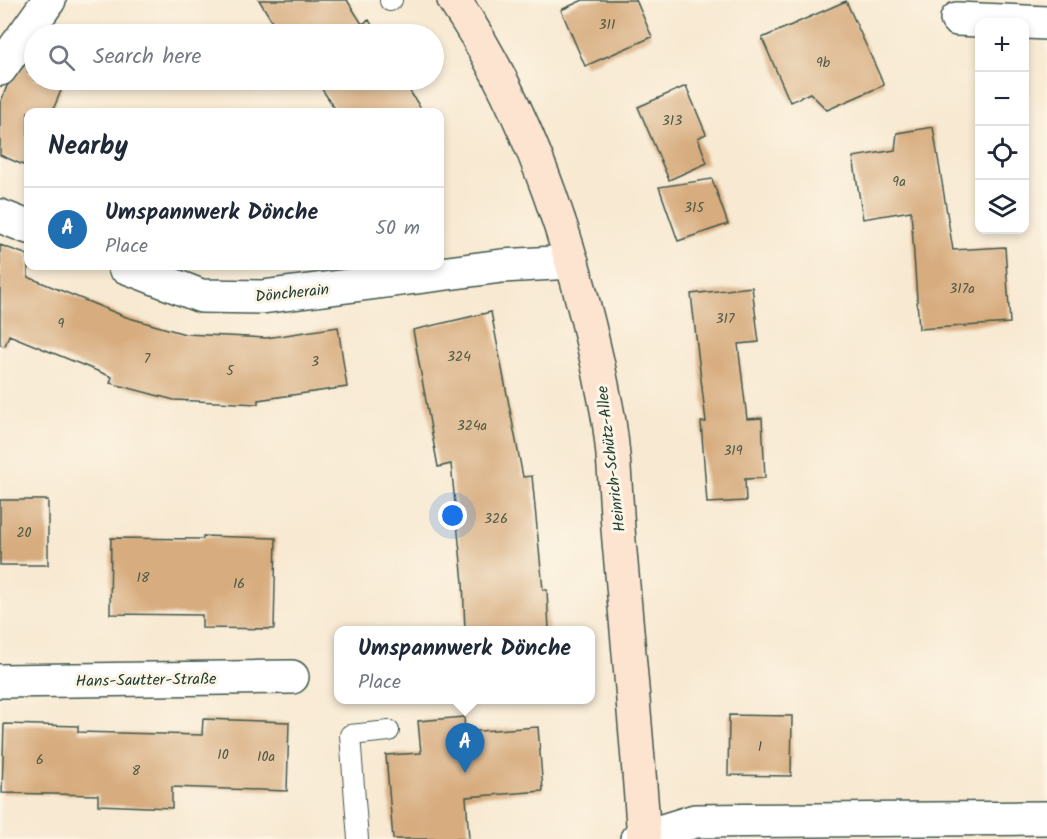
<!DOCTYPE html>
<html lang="en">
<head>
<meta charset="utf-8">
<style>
	:root { --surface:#fff; --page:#f6f6f7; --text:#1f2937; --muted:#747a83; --line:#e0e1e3; --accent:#1f6fb2 }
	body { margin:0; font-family:Kalam,sans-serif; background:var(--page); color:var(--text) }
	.controls { position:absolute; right:18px; top:18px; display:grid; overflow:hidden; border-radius:12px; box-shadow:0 3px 9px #0003 }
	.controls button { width:54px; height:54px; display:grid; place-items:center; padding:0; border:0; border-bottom:2px solid var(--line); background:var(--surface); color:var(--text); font:30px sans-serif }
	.you { position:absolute; left:453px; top:516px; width:21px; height:21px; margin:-15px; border:4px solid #fff; border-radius:50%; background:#1a73e8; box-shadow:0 0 0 9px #1a73e833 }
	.badge { display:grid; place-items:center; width:39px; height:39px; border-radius:50%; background:var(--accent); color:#fff; font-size:20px; font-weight:700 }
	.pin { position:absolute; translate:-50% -50px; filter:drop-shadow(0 2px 3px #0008) }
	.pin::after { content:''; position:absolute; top:32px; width:21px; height:18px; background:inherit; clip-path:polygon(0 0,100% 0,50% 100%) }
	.popup { position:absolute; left:334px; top:626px; width:261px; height:78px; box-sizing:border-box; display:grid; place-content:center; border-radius:12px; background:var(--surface); filter:drop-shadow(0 2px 4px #0005); font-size:20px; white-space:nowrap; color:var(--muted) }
	.popup b { font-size:22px; color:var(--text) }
	.popup::after { content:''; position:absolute; left:50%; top:100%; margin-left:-12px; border:12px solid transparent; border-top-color:var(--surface) }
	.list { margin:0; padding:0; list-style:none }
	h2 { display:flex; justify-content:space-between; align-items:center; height:78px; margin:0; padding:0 24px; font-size:26px }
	h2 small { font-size:20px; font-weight:400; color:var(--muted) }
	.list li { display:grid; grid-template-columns:39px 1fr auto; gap:18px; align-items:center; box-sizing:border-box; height:84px; padding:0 24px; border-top:2px solid var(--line) }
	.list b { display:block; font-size:22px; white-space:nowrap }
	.list p { margin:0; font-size:20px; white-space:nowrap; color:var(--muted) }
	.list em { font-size:20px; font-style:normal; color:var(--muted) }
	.icon { flex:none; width:33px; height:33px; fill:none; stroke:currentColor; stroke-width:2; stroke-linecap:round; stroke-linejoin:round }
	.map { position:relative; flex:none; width:1047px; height:839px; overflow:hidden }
	.search { position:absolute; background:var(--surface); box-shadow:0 3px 9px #0003; left:24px; top:24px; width:420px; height:66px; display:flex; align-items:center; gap:15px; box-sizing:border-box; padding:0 21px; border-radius:33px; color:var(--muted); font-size:22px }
	.panel { position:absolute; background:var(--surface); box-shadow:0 3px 9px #0003; left:24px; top:108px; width:420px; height:162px; border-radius:12px }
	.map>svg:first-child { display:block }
</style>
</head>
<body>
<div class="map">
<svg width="1047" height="839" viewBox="0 0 1047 839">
	<rect width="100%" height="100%" fill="#fcf5e5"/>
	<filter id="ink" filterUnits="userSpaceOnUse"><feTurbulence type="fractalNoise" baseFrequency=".0167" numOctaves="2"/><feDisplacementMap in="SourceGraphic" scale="12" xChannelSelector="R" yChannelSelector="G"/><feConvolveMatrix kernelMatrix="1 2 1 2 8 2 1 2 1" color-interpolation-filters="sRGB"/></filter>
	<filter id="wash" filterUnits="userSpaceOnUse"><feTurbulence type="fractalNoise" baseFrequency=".008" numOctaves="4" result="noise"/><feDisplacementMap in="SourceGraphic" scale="24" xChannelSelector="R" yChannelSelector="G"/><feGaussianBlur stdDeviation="1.35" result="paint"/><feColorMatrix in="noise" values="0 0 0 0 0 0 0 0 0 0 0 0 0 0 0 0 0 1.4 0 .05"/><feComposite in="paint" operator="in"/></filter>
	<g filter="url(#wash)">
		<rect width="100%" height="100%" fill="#f8e9d2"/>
		<g id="blocks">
			<!-- building -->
			<path fill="#d7ac7e" d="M 259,0 L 347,0 L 362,24 L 369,20 L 377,34 L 280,34 Z
				M 583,0 L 636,0 L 652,37 L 585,66 L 561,10 Z
				M 846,1 L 884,85 L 827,110 L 810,93 L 790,102 L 762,38 Z
				M 28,61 L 28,72 L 34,74 L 34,80 L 47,80 L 63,86 L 52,112 L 28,112 L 28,167 L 0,155 L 0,104 L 7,86 Z
				M 316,80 L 403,80 L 423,112 L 337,112 Z
				M 686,86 L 706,134 L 698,138 L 707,163 L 669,180 L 638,107 Z
				M 933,127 L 953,250 L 1005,247 L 1010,323 L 919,329 L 911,211 L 863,219 L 853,157 L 895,150 L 897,133 Z
				M 712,179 L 728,224 L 678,241 L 659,187 Z
				M 0,245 L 28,255 L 28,277 L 126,317 L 185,334 L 266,338 L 338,327 L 347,387 L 258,400 L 258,404 L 174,400 L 110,383 L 112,377 L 9,335 L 5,346 L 0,345 Z
				M 752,287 L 759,342 L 738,344 L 747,419 L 762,418 L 765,478 L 745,479 L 746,501 L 707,503 L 701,422 L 706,422 L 691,294 Z
				M 491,312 L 523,477 L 532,476 L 543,590 L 547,590 L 549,630 L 465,630 L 463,582 L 451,464 L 438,467 L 413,330 Z
				M 0,500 L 48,500 L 48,565 L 0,565 Z
				M 203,536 L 276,538 L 274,629 L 202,628 L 202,615 L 110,614 L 111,538 L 203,539 Z
				M 729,715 L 792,716 L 791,776 L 728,775 Z
				M 464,717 L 465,732 L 538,727 L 543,791 L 466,797 L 469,839 L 393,839 L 386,755 L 421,753 L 418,721 Z
				M 203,719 L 289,722 L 287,791 L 172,787 L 172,808 L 98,805 L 98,795 L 2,793 L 4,724 L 78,726 L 78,732 L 202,735 Z"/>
		</g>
	</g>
	<g filter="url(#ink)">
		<use href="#blocks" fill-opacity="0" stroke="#40574c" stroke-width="1.5"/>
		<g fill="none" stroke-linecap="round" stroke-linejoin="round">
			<defs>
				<path id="service" d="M 390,1 L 392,0
					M 358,839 L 350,735 L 389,731"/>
				<path id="minor" d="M 957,19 L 1047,23
					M 0,69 L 49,0
					M 0,216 L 28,227
					M 124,266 L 201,296 L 262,297 L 502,266 L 572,262
					M 0,681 L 292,677
					M 637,839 L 695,821 L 1047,818"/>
				<path id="secondary" d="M 454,0 C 533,117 580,267 606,405 C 615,449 615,496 619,541 C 628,640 637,739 644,839"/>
			</defs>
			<!-- service casing -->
			<use href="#service" stroke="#40574c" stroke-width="22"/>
			<!-- minor casing -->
			<use href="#minor" stroke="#40574c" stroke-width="36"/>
			<!-- secondary casing -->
			<use href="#secondary" stroke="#40574c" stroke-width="36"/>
			<!-- service -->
			<use href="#service" stroke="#fff" stroke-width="20"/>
			<!-- minor -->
			<use href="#minor" stroke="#fff" stroke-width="33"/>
			<!-- secondary -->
			<use href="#secondary" stroke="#fde4d1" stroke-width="33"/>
		</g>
	</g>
	<g text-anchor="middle" stroke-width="6" stroke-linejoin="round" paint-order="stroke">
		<!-- number labels -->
		<g font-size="14" fill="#4d5946">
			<text x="607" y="29">311</text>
			<text x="823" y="67">9b</text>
			<text x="672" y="125">313</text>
			<text x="899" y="186">9a</text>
			<text x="694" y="212">315</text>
			<text x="962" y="293">317a</text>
			<text x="725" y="323">317</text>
			<text x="61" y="328">9</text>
			<text x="459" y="361">324</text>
			<text x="147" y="363">7</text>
			<text x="315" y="366">3</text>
			<text x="230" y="375">5</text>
			<text x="472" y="430">324a</text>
			<text x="733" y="455">319</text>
			<text x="496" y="523">326</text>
			<text x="24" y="537">20</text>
			<text x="143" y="582">18</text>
			<text x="239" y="588">16</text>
			<text x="760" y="751">1</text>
			<text x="223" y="759">10</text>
			<text x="266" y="761">10a</text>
			<text x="40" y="764">6</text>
			<text x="136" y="775">8</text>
		</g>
		<!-- street labels -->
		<g font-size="16" fill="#1f3d34" stroke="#fcf5e5">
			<text transform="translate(292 292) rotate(-6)" y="6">Döncherain</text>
			<text transform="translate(610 459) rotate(-97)" y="6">Heinrich-Schütz-Allee</text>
			<text transform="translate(146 679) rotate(-1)" y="6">Hans-Sautter-Straße</text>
		</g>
	</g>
</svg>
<div class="controls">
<button>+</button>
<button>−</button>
<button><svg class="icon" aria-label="locate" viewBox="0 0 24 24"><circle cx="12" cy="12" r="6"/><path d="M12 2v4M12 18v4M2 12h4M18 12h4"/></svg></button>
<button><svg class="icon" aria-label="layers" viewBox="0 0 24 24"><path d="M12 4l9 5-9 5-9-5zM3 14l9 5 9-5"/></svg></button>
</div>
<div class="you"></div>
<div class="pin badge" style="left:465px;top:773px">A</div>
<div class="popup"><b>Umspannwerk Dönche</b>Place</div>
<div class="search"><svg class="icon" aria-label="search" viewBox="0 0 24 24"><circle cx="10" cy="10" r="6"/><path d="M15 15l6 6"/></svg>Search here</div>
<section class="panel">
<h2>Nearby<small></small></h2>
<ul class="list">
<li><span class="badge">A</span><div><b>Umspannwerk Dönche</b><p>Place</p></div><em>50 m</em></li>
</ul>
</section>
</div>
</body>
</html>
